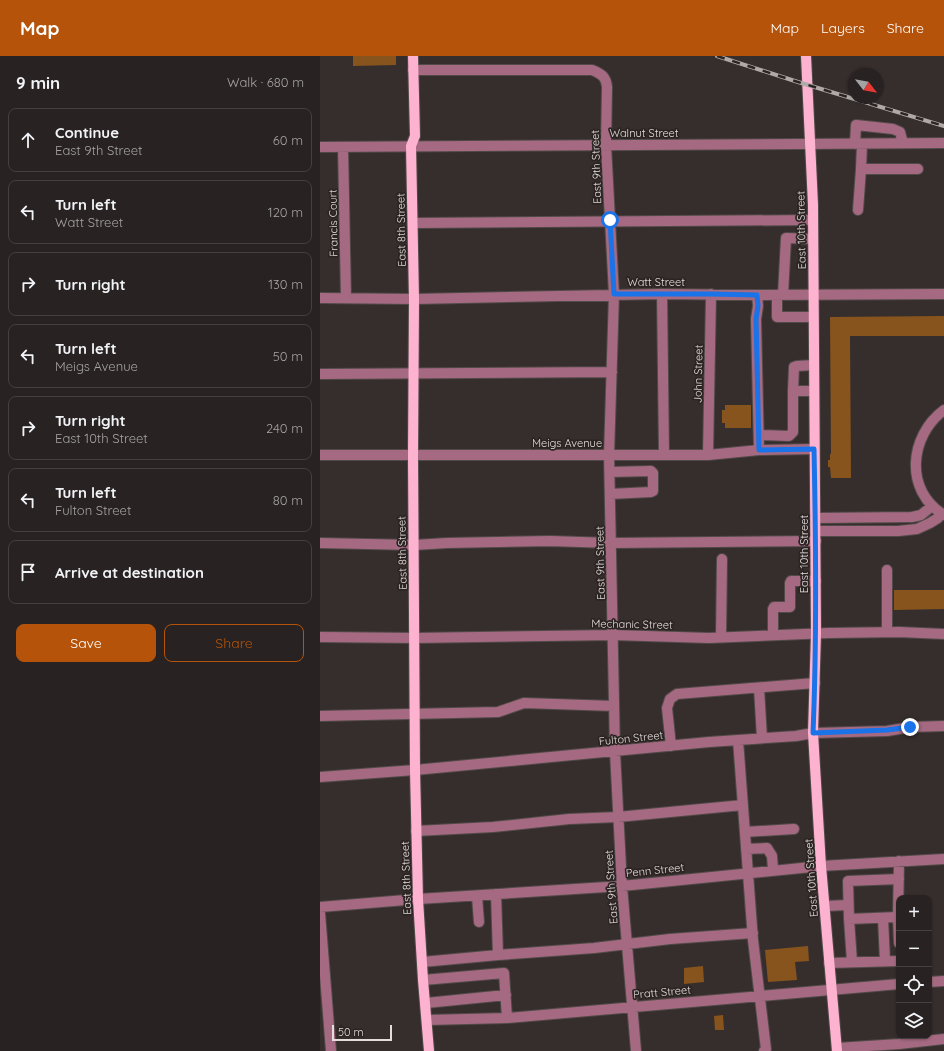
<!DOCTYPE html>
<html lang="en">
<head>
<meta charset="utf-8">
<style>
	:root { --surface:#282222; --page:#302a2a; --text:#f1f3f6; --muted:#a5a4a5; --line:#443f40; --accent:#b45309 }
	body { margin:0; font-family:Quicksand,sans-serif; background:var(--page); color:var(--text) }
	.controls { position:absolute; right:12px; bottom:12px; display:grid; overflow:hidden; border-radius:8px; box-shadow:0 1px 3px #0004 }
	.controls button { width:36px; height:36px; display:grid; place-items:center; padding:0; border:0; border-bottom:1px solid var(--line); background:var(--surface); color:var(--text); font:20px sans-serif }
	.compass { position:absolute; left:528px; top:12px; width:36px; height:36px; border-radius:50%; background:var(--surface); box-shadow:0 1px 3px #0004; rotate:121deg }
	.scale { position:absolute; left:12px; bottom:10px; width:60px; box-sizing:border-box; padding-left:4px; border:2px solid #e3dedd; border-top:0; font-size:11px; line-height:14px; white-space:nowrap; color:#e3dedd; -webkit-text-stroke:3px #2c2423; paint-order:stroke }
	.stop { position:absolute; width:12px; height:12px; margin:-9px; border:3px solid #1a73e8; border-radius:50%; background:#fff }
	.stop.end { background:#1a73e8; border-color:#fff; box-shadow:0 1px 4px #0008 }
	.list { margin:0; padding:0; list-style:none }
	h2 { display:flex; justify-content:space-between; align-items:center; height:52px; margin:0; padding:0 16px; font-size:17px }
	h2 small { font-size:13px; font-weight:400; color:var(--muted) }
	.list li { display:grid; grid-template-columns:26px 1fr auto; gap:12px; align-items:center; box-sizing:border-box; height:64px; margin:0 8px 8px; padding:0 8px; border:1px solid var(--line); border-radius:8px }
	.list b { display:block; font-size:15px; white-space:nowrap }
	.list p { margin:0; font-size:13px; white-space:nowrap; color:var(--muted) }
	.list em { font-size:13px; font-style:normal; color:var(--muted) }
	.actions { display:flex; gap:8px; padding:12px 16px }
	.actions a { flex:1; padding:9px 0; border:1px solid var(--accent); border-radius:8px; text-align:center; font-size:14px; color:var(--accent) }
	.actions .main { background:var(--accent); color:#fff }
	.icon { flex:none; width:22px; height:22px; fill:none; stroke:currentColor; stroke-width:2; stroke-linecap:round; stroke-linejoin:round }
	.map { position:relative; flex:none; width:624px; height:995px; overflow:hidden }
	header { display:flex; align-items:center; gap:24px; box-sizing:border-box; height:56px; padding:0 20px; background:var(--accent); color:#fff }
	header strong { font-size:19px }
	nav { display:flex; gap:22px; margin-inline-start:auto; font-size:14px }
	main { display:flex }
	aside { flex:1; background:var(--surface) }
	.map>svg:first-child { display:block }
</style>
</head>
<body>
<header>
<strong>Map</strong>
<nav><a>Map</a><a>Layers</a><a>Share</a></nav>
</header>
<main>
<aside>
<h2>9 min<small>Walk · 680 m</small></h2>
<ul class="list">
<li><svg class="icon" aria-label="ahead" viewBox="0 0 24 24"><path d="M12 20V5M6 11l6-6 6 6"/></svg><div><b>Continue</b><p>East 9th Street</p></div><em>60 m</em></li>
<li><svg class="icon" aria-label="left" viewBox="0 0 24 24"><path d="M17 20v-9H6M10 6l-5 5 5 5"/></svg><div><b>Turn left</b><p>Watt Street</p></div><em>120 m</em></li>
<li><svg class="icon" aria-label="right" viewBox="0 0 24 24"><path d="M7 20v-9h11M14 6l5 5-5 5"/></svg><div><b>Turn right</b></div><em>130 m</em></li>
<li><svg class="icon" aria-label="left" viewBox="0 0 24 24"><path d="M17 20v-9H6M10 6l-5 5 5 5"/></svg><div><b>Turn left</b><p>Meigs Avenue</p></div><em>50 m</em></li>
<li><svg class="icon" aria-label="right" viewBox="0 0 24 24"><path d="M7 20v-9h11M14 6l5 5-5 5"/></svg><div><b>Turn right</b><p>East 10th Street</p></div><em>240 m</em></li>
<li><svg class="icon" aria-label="left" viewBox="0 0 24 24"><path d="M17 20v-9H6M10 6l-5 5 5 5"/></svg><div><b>Turn left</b><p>Fulton Street</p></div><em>80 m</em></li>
<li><svg class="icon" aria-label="arrive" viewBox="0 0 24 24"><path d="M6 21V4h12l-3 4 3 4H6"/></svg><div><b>Arrive at destination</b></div></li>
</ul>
<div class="actions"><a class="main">Save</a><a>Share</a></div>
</aside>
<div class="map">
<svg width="624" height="995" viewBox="0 0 624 995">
	<rect width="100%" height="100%" fill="#362e2d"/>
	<!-- building -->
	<path fill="#88541d" d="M 33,0 L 76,0 L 76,9 L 33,10 Z
		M 624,260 L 624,280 L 530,280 L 531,422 L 511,422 L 510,411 L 508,411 L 508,404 L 510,404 L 510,398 L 511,398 L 510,261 Z
		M 405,349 L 431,349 L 431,372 L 405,372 L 405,367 L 402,367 L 402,354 L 405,354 Z
		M 574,534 L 624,534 L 624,553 L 574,554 Z
		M 488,890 L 489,905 L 475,906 L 477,924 L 448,926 L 445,894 Z
		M 383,910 L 384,926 L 364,928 L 364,912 Z
		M 403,959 L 404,974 L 395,974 L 394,960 Z"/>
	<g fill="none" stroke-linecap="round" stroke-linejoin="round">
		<defs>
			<path id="minor" d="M 93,14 L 272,14 C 282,18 286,21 287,31 L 286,89 L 294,238 L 289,399 L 295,696 L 302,830 L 316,995
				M 535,88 L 536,69 L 573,73 L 580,76 L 583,87
				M 542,88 L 541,113 L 598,113
				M 0,91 L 624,87
				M 23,91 L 26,242
				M 538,154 L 541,113
				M 93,167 L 493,164
				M 342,238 L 344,399
				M 437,239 L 438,250 L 436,263 L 439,394
				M 457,239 L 457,261 L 493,261
				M 463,239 L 466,182 L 493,183
				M 0,242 L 94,243 L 342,238 L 437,239 L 624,238
				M 0,318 L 292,316
				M 473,335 L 474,311 L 477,310 L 494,309
				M 624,354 C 589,380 584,435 624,459
				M 439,379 L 469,380 L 473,376 L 473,335 L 493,335
				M 0,399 L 388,399 L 439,394 L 494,393
				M 388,399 L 391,238
				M 290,416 L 331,415 L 333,417 L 333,435 L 331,436 L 290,438
				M 496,462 L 592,461 L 601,459 L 612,450
				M 496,475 L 578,475 L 597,473 L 610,467 L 618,462 L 621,457
				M 0,487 L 94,489 L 127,487 L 230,485 L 291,487 L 496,485
				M 567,514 L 567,576
				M 453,579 L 453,553 L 454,551 L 470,551 L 470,527 L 471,525 L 496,525
				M 0,581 L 95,582 L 293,579 L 389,582 L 509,577 L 579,576 L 624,578
				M 401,581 L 402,503
				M 439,632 L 442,682
				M 0,660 L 178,656 L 204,647 L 294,650
				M 418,684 L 433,884 L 446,993 L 444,995
				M 351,690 L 347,652 L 350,643 L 357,638 L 495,627
				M 0,721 L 95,714 L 389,686 L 476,680 L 493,677 L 567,675 L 591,671 L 624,670
				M 96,775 L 173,771 L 249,763 L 298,761 L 423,749
				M 425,776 L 474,773
				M 426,793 L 447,792 L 452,800 L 453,814
				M 157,840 L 159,866
				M 505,850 L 528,849
				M 0,851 L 98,843 L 302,830 L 501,810 L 624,803
				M 0,857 L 11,995
				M 578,861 L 579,805
				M 563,862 L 565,905
				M 529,863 L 528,825 L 579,823
				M 178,899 L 274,892 L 350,883 L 433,877
				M 102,906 L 178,899 L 176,838
				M 532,906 L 529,863 L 578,861 L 579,887
				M 509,907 L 579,905
				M 103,924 L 184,917 L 187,962
				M 609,926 L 624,925
				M 106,947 L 186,939
				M 107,964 L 187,962 L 579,928
				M 517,992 L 579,988 L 624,983"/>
			<path id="major" d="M 93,0 L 95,80 L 91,90 L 94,243 L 93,400 L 95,714 L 98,843 L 103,924 L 109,995
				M 486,0 L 493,149 L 496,577 L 493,677 L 501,810 L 517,995"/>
		</defs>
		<!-- minor casing -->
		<use href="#minor" stroke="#524a49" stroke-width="12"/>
		<!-- major casing -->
		<use href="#major" stroke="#524a49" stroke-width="12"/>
		<!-- minor -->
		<use href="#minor" stroke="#a56a81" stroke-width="10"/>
		<!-- major -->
		<use href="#major" stroke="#fdb3d0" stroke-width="10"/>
		<defs>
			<path id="rail" d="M 397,0 L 478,26 L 624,70"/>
		</defs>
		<!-- rail casing -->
		<use href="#rail" stroke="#afa9a8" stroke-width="4"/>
		<!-- rail -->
		<use href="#rail" stroke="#2c2423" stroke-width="2.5" stroke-dasharray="8" stroke-linecap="butt"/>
	</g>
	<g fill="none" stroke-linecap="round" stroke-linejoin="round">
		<!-- route -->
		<path stroke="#1a73e8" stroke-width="5" d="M 290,164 L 294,238 L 391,238 L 437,239 L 438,250 L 436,263 L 439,394 L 494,393 C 496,488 497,582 493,677 L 567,674 L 590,671"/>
	</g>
	<g text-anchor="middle" stroke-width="3.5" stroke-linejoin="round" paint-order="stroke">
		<!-- street labels -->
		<g font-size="11" fill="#e3dedd" stroke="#2c2423">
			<text x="324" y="81">Walnut Street</text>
			<text transform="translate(276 111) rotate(-92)" y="4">East 9th Street</text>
			<text transform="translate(13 167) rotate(-91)" y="4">Francis Court</text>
			<text transform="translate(81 174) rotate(-91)" y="4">East 8th Street</text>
			<text transform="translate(481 174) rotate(-91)" y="4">East 10th Street</text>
			<text x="336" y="230">Watt Street</text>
			<text transform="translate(378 318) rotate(-89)" y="4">John Street</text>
			<text x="247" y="391">Meigs Avenue</text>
			<text transform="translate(82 497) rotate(-91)" y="4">East 8th Street</text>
			<text transform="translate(484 498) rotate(-90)" y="4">East 10th Street</text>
			<text transform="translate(280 507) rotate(-91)" y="4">East 9th Street</text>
			<text transform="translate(312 568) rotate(1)" y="4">Mechanic Street</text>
			<text transform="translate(311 682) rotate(-6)" y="4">Fulton Street</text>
			<text transform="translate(335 814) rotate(-6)" y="4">Penn Street</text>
			<text transform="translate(86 822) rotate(-92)" y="4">East 8th Street</text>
			<text transform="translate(491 822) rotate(-94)" y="4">East 10th Street</text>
			<text transform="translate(291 831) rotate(-94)" y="4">East 9th Street</text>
			<text transform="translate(342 936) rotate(-5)" y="4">Pratt Street</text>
		</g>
	</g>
</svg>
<div class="controls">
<button>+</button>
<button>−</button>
<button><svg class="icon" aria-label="locate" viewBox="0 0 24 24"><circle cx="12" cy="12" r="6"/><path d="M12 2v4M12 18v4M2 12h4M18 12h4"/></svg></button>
<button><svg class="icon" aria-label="layers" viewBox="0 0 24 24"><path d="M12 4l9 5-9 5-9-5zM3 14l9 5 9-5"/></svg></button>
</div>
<svg class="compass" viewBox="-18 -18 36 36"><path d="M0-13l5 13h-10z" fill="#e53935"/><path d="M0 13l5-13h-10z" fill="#a5a4a5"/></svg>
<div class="scale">50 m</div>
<div class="stop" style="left:290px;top:164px"></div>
<div class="stop end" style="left:590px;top:671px"></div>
</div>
</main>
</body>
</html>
